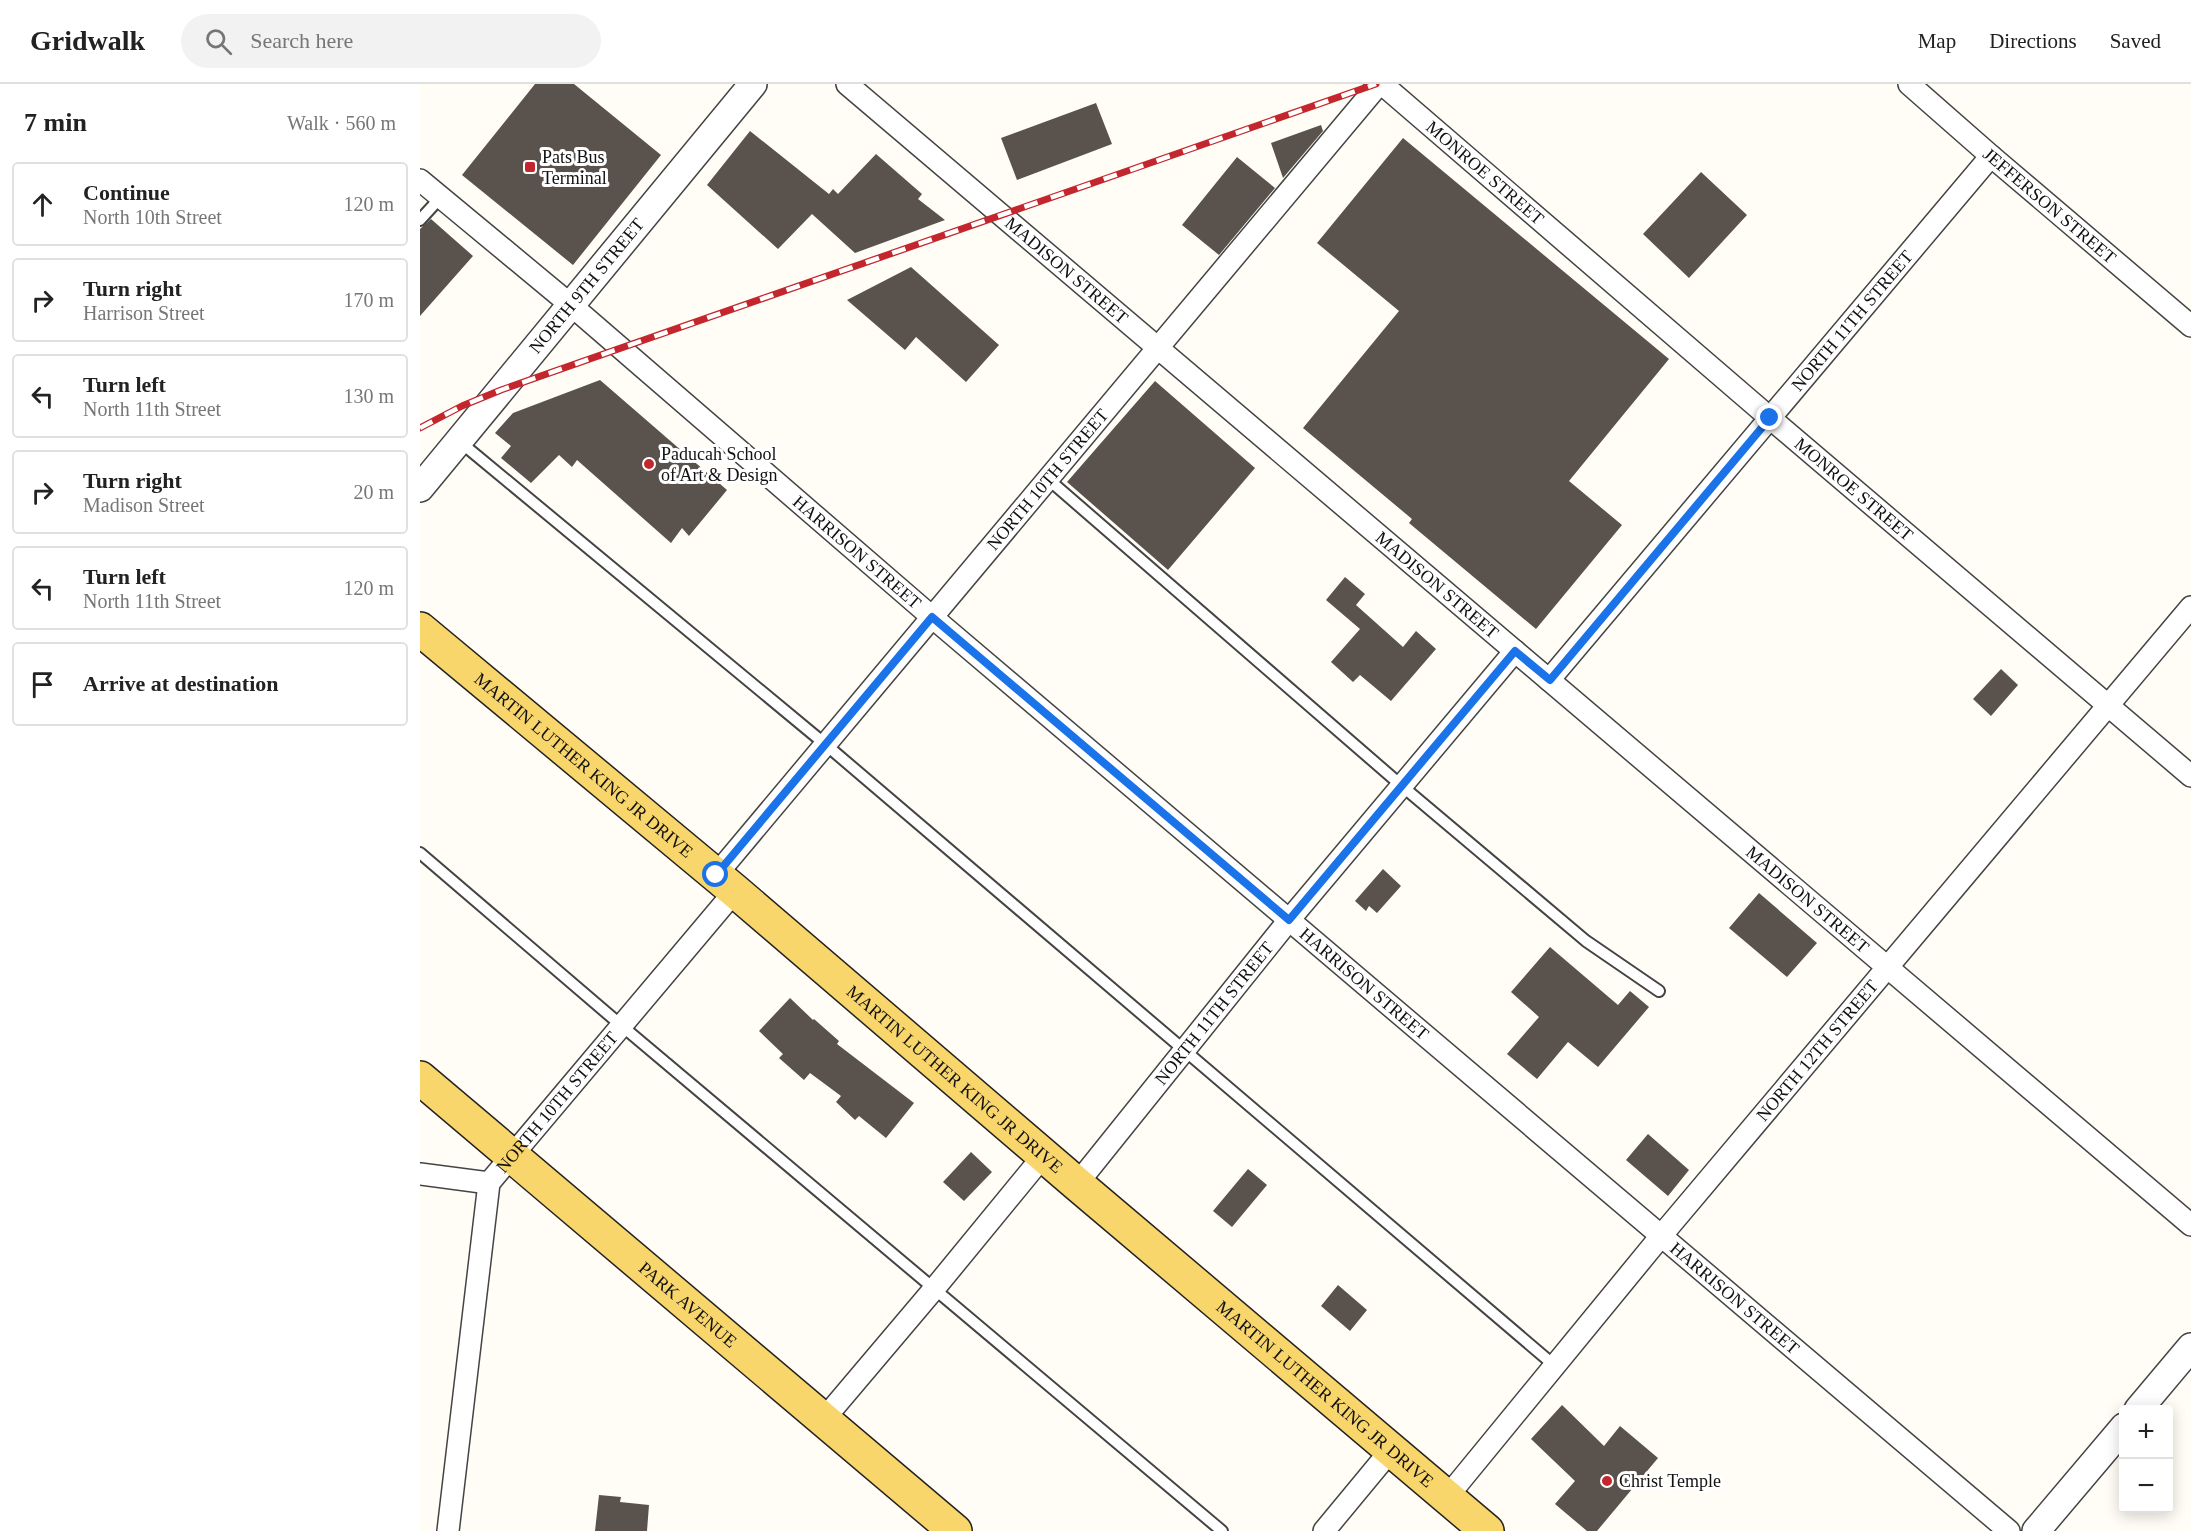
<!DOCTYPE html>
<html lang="en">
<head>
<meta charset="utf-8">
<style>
	:root { --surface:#fff; --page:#f2f2f2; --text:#222; --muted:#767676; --line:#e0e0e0 }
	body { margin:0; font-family:Georgia,serif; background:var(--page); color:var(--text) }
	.controls { position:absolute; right:18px; bottom:18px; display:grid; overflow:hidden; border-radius:6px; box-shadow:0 3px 15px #0003 }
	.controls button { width:54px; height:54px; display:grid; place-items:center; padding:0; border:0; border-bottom:2px solid var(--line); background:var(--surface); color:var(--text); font:30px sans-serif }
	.stop { position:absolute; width:18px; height:18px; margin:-14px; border:4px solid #1a73e8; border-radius:50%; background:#fff }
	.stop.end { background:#1a73e8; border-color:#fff; box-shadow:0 2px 6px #0008 }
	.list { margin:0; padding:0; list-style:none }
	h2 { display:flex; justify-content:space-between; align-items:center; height:78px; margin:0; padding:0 24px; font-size:26px }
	h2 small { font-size:20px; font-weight:400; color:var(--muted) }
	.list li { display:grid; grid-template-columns:39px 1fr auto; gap:18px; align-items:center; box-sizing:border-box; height:84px; margin:0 12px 12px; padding:0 12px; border:2px solid var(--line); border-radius:6px }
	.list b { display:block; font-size:22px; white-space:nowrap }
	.list p { margin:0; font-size:20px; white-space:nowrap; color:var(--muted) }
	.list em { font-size:20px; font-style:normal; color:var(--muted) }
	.icon { flex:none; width:33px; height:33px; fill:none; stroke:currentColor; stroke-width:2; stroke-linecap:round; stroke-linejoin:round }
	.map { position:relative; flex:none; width:1771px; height:1447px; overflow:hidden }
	header { display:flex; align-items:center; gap:36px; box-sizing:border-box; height:84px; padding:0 30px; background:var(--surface); border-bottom:2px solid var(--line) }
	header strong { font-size:28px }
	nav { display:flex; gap:33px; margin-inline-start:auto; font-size:21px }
	.search { width:420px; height:54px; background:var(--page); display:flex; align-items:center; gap:15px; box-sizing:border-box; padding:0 21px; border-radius:33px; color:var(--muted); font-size:22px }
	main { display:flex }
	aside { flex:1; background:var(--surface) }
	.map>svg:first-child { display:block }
</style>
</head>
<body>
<header>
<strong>Gridwalk</strong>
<div class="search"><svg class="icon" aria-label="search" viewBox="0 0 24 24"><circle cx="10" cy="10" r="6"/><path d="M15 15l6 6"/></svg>Search here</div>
<nav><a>Map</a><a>Directions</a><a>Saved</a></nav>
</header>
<main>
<aside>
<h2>7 min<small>Walk · 560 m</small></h2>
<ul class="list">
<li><svg class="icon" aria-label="ahead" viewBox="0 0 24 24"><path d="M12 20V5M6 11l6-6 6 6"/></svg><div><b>Continue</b><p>North 10th Street</p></div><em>120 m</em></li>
<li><svg class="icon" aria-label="right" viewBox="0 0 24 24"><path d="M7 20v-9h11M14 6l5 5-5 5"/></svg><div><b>Turn right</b><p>Harrison Street</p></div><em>170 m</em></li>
<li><svg class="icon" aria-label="left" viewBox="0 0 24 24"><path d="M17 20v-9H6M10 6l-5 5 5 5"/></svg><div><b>Turn left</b><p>North 11th Street</p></div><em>130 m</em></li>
<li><svg class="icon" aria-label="right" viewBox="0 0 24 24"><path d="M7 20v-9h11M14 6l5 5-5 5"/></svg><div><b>Turn right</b><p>Madison Street</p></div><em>20 m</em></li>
<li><svg class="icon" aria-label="left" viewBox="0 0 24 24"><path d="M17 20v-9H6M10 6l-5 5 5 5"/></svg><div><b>Turn left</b><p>North 11th Street</p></div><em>120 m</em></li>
<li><svg class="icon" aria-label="arrive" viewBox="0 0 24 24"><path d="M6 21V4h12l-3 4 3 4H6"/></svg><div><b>Arrive at destination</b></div></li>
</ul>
</aside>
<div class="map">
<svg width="1771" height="1447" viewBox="0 0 1771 1447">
	<rect width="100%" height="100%" fill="#fffdf5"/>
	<!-- building -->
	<path fill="#5a524d" d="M 115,0 L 154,0 L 241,71 L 153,181 L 42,91 Z
		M 676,19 L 692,60 L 597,96 L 581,54 Z
		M 901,41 L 903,47 L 863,94 L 851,59 Z
		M 330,47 L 409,110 L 413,105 L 418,110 L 456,70 L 502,110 L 498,115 L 525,136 L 435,169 L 392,130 L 358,165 L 287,101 Z
		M 983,54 L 1249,275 L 1149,397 L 1202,441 L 1116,545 L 989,439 L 992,435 L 883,344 L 979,227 L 897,159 Z
		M 817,73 L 855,104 L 799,171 L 762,141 Z
		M 1281,88 L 1327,131 L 1269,194 L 1223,150 Z
		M 11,135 L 53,172 L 0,232 L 0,145 Z
		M 491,183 L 579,261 L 546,298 L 496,253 L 485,266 L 427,216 Z
		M 180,296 L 307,406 L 269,452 L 262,444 L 251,459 L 157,376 L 152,383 L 139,371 L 111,399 L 81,374 L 91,362 L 75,349 L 93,329 Z
		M 735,297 L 835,384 L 748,486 L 647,398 Z
		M 925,493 L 945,510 L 936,521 L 983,563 L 996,547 L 1016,565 L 971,617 L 940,591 L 933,598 L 911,578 L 940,545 L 906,516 Z
		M 1581,585 L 1598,601 L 1571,632 L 1553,615 Z
		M 963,785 L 981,802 L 957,829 L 949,822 L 946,827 L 935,817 Z
		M 1339,809 L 1397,859 L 1367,893 L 1309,844 Z
		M 1130,863 L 1198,921 L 1210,907 L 1229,923 L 1178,983 L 1148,958 L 1117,995 L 1087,970 L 1119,933 L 1091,908 Z
		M 370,914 L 393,936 L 394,935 L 419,957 L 417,960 L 494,1019 L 466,1054 L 439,1032 L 435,1036 L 416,1018 L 421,1012 L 390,989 L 384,996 L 359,974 L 363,970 L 339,947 Z
		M 1228,1050 L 1269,1086 L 1248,1112 L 1206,1076 Z
		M 551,1068 L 572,1088 L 544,1117 L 523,1098 Z
		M 828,1085 L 847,1101 L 812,1143 L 793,1127 Z
		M 918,1201 L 947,1226 L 930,1247 L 901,1222 Z
		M 1142,1321 L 1184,1362 L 1200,1342 L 1238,1374 L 1177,1447 L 1167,1447 L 1135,1420 L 1155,1397 L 1111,1355 Z
		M 179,1411 L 201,1413 L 200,1418 L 229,1421 L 227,1447 L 175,1447 Z"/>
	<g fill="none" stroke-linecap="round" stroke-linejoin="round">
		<defs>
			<path id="service" d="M 0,136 L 21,113
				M 39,357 L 405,660 L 1135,1282
				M 628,395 L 982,702 L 1166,857 L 1239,907
				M 0,769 L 202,942 L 802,1447"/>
			<g id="minor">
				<path id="s1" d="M 427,0 L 1771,1141"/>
				<path id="s2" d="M 962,0 L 1350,334 L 1771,692"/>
				<path id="s3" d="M 1489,0 L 1571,72 L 1771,242"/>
				<path id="s4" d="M 0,96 L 152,222 L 512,533 L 1589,1447"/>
				<path id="s5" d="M 1129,596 L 1571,72"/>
				<path id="s6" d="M 296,791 L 959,0"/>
				<path d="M 0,1090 L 69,1099"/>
				<path id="s7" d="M 657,1100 L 869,836 L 1095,567"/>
				<path d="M 404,1335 L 514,1205 L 624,1071"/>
				<path id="s8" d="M 1027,1413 L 1241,1152 L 1771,523"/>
				<path id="s9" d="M 28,1447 L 69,1099 L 315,807"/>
				<path d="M 904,1447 L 971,1366"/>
			</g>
			<g id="tertiary">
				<path id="s10" d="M 0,404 L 333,0"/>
				<path d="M 1718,1326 L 1771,1263"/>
				<path d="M 1616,1447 L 1704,1343"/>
			</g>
			<g id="primary">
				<path id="s11" d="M 0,545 L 315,807 L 657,1100 L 1067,1447"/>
				<path id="s12" d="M 0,994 L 535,1447"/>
			</g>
		</defs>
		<!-- service casing -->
		<use href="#service" stroke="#444" stroke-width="14"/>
		<!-- minor casing -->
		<use href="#minor" stroke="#444" stroke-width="24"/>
		<!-- tertiary casing -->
		<use href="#tertiary" stroke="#444" stroke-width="30"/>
		<!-- primary casing -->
		<use href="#primary" stroke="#222" stroke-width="36"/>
		<!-- service -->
		<use href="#service" stroke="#fff" stroke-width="10"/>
		<!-- minor -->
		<use href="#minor" stroke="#fff" stroke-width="21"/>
		<!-- tertiary -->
		<use href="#tertiary" stroke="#fff" stroke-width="27"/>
		<!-- primary -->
		<use href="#primary" stroke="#f9d66b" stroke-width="33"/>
		<defs>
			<path id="rail" d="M 0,344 L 42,322 L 81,306 L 956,0"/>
		</defs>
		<!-- rail casing -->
		<use href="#rail" stroke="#c4262e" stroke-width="7"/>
		<!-- rail -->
		<use href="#rail" stroke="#fff" stroke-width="4.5" stroke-dasharray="14" stroke-linecap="butt"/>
	</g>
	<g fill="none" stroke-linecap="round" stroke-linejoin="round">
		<!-- route -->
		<path stroke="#1a73e8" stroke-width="8" d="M 296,791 L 512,533 L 869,836 L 1095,567 L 1130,596 L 1350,334"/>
	</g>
	<!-- markers -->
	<g fill="#c4262e" stroke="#fff" stroke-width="2">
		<rect x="104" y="77" width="12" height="12" rx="3"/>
		<circle cx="229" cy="380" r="6"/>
		<circle cx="1187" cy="1397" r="6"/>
	</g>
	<g text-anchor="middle" stroke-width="6" stroke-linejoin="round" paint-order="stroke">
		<!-- poi labels -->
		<g font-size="18" fill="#111" stroke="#fff" text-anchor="start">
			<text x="122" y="79">Pats Bus<tspan x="122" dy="21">Terminal</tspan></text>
			<text x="241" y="376">Paducah School<tspan x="241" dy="21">of Art &amp; Design</tspan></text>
			<text x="1199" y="1403">Christ Temple</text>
		</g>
		<!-- street labels -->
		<g font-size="18" fill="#111" stroke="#fff">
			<text dy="6" stroke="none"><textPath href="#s2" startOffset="136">MONROE STREET</textPath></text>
			<text dy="6" stroke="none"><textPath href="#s3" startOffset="186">JEFFERSON STREET</textPath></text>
			<text dy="6" stroke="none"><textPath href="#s1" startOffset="288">MADISON STREET</textPath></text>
			<text dy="6" stroke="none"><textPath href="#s10" startOffset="262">NORTH 9TH STREET</textPath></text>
			<text dy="6" stroke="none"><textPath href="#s5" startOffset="470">NORTH 11TH STREET</textPath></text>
			<text dy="6" stroke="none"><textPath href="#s6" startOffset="516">NORTH 10TH STREET</textPath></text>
			<text dy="6" stroke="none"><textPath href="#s2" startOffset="622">MONROE STREET</textPath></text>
			<text dy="6" stroke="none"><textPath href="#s4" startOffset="574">HARRISON STREET</textPath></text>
			<text dy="6" stroke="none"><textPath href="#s1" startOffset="774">MADISON STREET</textPath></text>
			<text dy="6" stroke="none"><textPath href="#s11" startOffset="213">MARTIN LUTHER KING JR DRIVE</textPath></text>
			<text dy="6" stroke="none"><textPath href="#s1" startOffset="1260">MADISON STREET</textPath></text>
			<text dy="6" stroke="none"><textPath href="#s4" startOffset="1240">HARRISON STREET</textPath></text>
			<text dy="6" stroke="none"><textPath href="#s7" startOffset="219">NORTH 11TH STREET</textPath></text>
			<text dy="6" stroke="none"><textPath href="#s8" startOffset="580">NORTH 12TH STREET</textPath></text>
			<text dy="6" stroke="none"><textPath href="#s11" startOffset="699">MARTIN LUTHER KING JR DRIVE</textPath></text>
			<text dy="6" stroke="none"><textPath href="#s9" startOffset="456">NORTH 10TH STREET</textPath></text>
			<text dy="6" stroke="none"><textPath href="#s4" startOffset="1726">HARRISON STREET</textPath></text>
			<text dy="6" stroke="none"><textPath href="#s12" startOffset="351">PARK AVENUE</textPath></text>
			<text dy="6" stroke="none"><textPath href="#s11" startOffset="1185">MARTIN LUTHER KING JR DRIVE</textPath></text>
		</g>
	</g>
</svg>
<div class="controls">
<button>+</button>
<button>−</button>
</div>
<div class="stop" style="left:296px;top:791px"></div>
<div class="stop end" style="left:1350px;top:334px"></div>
</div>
</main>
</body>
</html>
